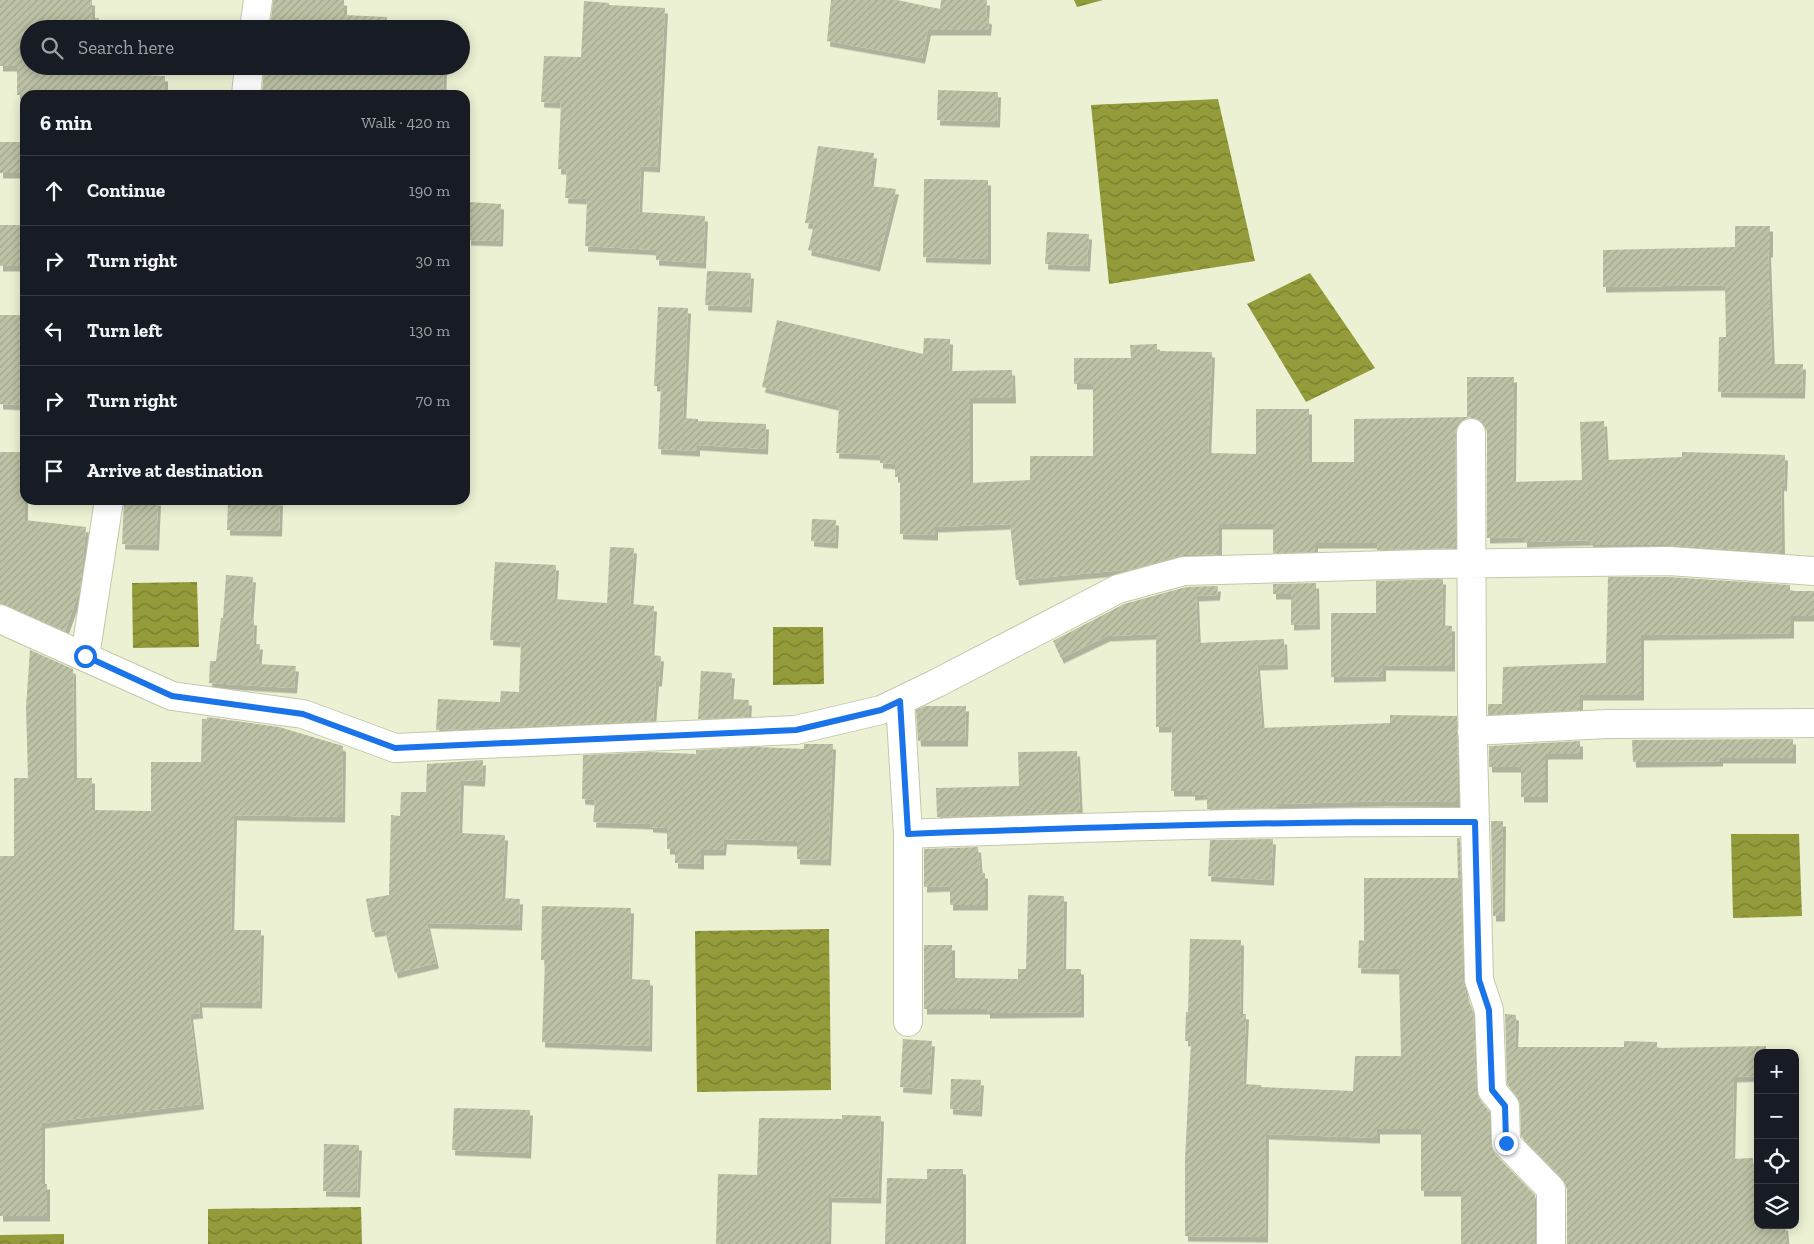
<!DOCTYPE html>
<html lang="en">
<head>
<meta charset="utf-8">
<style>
	:root { --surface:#171b24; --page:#242831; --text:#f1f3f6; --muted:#9ea1a6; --line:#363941 }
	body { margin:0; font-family:"Zilla Slab",serif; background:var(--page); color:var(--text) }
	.controls { position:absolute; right:15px; bottom:15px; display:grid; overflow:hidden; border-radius:10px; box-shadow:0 2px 12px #0003 }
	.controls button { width:45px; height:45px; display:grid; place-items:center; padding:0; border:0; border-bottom:1px solid var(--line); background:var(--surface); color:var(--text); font:25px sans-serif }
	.stop { position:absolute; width:15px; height:15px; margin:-11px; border:4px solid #1a73e8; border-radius:50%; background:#fff }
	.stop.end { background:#1a73e8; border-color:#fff; box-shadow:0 1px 5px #0008 }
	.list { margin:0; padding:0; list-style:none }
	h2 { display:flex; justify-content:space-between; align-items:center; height:65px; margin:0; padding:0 20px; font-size:21px }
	h2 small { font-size:16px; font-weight:400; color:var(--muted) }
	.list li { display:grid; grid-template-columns:32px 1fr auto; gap:15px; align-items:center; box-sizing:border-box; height:70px; padding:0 20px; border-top:1px solid var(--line) }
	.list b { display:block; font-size:19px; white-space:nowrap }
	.list em { font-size:16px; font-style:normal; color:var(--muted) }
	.icon { flex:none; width:28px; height:28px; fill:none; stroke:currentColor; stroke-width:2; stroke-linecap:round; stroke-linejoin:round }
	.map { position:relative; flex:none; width:1814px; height:1244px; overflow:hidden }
	.search { position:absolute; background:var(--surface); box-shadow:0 2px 12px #0003; left:20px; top:20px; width:450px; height:55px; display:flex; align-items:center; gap:12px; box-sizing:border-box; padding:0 18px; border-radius:28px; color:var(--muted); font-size:19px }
	.panel { position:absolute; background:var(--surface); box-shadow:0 2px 12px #0003; left:20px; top:90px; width:450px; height:415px; border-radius:15px }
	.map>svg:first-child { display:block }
</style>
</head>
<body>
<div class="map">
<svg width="1814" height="1244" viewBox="0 0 1814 1244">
	<defs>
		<pattern id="water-waves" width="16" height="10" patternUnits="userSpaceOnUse" patternTransform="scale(1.25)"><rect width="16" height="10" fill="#939b3a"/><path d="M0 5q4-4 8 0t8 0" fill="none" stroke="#777e2f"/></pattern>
		<pattern id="building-hatch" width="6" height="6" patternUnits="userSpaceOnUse" patternTransform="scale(1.25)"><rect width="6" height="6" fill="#bec2a6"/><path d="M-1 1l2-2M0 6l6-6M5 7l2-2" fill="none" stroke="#a3a68e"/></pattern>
		<filter id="shadow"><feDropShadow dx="3" dy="5.5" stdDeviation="0" flood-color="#0004"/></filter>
	</defs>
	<rect width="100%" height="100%" fill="#edf1d3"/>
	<!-- water -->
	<path fill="url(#water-waves)" d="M 1074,0 L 1103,0 L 1077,7 Z
		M 1218,99 L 1255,261 L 1109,284 L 1091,105 Z
		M 1310,273 L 1375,368 L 1306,402 L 1247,304 Z
		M 197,582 L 199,647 L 133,648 L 132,583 Z
		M 773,627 L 823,627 L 824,684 L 773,685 Z
		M 1731,834 L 1799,834 L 1802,916 L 1733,918 Z
		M 829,929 L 831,1090 L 697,1092 L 695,931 Z
		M 361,1207 L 362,1244 L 208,1244 L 208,1209 Z
		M 64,1234 L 64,1244 L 0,1244 L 0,1235 Z"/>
	<!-- building -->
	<path fill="url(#building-hatch)" filter="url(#shadow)" d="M 0,0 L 92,0 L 92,18 L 99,18 L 99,29 L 29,29 L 29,66 L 99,66 L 99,73 L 165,76 L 165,95 L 17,95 L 17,66 L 0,66 Z
		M 273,0 L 344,0 L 344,15 L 387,17 L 386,29 L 270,29 Z
		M 831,0 L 897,0 L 940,9 L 941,0 L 987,0 L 986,18 L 989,19 L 988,30 L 928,30 L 922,58 L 827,41 Z
		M 584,1 L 609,3 L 609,5 L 665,8 L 657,167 L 641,166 L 639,212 L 705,216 L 703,263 L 656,260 L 656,250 L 585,246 L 587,199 L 565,198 L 567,169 L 558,169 L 561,103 L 541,102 L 544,56 L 581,57 Z
		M 264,66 L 444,66 L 443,95 L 262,95 Z
		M 938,90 L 998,92 L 997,122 L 937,120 Z
		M 0,142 L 25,142 L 25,173 L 0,173 Z
		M 818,146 L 874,153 L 870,186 L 896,189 L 877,266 L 808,250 L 814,224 L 805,223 Z
		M 924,179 L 988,180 L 988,259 L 923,257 Z
		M 469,202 L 501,204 L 500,241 L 468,240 Z
		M 0,225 L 25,225 L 25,266 L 0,266 Z
		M 1735,226 L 1770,226 L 1770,252 L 1768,252 L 1772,364 L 1803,364 L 1802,393 L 1718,392 L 1719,337 L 1726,337 L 1725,285 L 1603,287 L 1603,250 L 1735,247 Z
		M 1047,232 L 1089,234 L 1087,266 L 1045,264 Z
		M 707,271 L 751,273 L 749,307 L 705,305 Z
		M 658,307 L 688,308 L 683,418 L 698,419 L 698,421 L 766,424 L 765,449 L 697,445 L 697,451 L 658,449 L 661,386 L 654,386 Z
		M 0,315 L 25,315 L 25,405 L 0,404 Z
		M 777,320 L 923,354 L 924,338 L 950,339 L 949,371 L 1012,370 L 1013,398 L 970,398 L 970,483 L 1030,480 L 1030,456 L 1093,456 L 1093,384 L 1074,384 L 1074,358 L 1131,358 L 1130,345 L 1157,344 L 1157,351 L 1212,352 L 1208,453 L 1256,454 L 1256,409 L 1309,409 L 1309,462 L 1354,462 L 1354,419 L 1467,417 L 1467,377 L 1514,377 L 1513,482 L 1582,480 L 1580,422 L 1604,421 L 1606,460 L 1682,457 L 1682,452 L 1785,455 L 1784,486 L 1781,485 L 1782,553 L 1670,545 L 1590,545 L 1590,540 L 1524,542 L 1524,537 L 1487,538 L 1487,432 L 1484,425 L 1479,420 L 1470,417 L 1463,420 L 1458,425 L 1455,433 L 1456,548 L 1377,550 L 1377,543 L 1315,543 L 1315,552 L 1273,553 L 1273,524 L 1219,524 L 1219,554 L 1183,555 L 1134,569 L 1016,580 L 1010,524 L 935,527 L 935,535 L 900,534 L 900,477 L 895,477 L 895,464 L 880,463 L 880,455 L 836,453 L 839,406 L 762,387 Z
		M 0,452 L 25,452 L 25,520 L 86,527 L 80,589 L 65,631 L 0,604 Z
		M 124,500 L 158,500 L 156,545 L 122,544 Z
		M 228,500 L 280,500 L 279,531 L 227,530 Z
		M 812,519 L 836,520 L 835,543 L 811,541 Z
		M 610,547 L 634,548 L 630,604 L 654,606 L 651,655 L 661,656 L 659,681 L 656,681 L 653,721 L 436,730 L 438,699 L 500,702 L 501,691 L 519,692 L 521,642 L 490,640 L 495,562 L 556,565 L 554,599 L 607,603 Z
		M 226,575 L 253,577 L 250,620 L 254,620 L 253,644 L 260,644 L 258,664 L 296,666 L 294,688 L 209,683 L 210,661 L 216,661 L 221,618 L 223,618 Z
		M 1608,577 L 1669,577 L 1790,585 L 1790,591 L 1814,591 L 1814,616 L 1791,616 L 1791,633 L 1641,635 L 1641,695 L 1580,695 L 1580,710 L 1488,715 L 1488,704 L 1502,704 L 1503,667 L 1606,663 Z
		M 1443,579 L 1442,625 L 1452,626 L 1452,666 L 1383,665 L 1383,676 L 1331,677 L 1331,613 L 1376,613 L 1376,581 Z
		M 1316,583 L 1317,624 L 1291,625 L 1291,594 L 1273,594 L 1273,584 Z
		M 1218,586 L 1217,595 L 1196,596 L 1198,643 L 1284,639 L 1285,664 L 1257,665 L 1262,728 L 1390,723 L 1390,715 L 1457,716 L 1458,802 L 1384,801 L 1278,804 L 1278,808 L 1207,809 L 1207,794 L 1192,795 L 1192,791 L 1171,791 L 1172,727 L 1156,727 L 1156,634 L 1107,636 L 1061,658 L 1053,641 L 1124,604 L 1186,587 Z
		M 30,650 L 73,669 L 74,778 L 92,778 L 92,810 L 151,811 L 151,762 L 201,762 L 202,719 L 207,719 L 207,717 L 279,727 L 343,746 L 342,817 L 234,815 L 231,930 L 261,930 L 259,1003 L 199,1002 L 200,1013 L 190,1014 L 201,1104 L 42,1123 L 42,1184 L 47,1184 L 47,1216 L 0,1216 L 0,856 L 14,856 L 14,778 L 28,778 L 26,707 Z
		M 701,671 L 732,673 L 730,699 L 749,700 L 748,717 L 698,719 Z
		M 925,706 L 966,706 L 965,741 L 918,741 L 916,710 Z
		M 1793,739 L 1793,758 L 1720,758 L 1720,761 L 1633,762 L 1632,740 Z
		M 1580,741 L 1580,754 L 1545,754 L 1545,797 L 1521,797 L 1521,767 L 1489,767 L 1489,746 Z
		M 804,744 L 833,744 L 828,860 L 797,859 L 797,841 L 724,839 L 723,850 L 701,850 L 701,864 L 675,863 L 675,849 L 667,849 L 667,828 L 650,827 L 650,824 L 593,822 L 595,800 L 582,799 L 583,755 L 651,752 L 696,754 L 696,750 L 755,747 L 804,749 Z
		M 1077,751 L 1080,812 L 937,817 L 936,788 L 1019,786 L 1018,752 Z
		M 483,760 L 482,781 L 461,780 L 459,833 L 505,835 L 502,898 L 520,899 L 519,925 L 427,923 L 436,963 L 395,973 L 385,930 L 372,932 L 366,899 L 389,895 L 391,815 L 400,816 L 401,792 L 426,792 L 427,764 Z
		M 1491,821 L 1503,821 L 1502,916 L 1493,916 Z
		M 1457,838 L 1460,838 L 1463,980 L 1466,995 L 1473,1013 L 1476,1091 L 1480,1100 L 1490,1112 L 1490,1143 L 1494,1153 L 1535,1195 L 1535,1244 L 1461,1244 L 1461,1191 L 1421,1191 L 1421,1129 L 1377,1129 L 1377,1138 L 1266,1134 L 1265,1237 L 1185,1236 L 1185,1159 L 1191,1041 L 1185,1041 L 1186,1012 L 1188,1012 L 1190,939 L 1241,940 L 1240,1014 L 1246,1014 L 1243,1084 L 1261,1085 L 1261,1087 L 1353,1091 L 1355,1056 L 1401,1056 L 1399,969 L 1358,968 L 1359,940 L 1364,941 L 1364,878 L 1458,878 Z
		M 1273,839 L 1271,880 L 1208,876 L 1210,840 Z
		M 978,847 L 980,873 L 985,873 L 985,905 L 950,905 L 950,886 L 924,887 L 924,849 Z
		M 1028,895 L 1064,896 L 1063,969 L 1081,969 L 1081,1012 L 987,1013 L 987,1009 L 924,1009 L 924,945 L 952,945 L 952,978 L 1018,979 L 1018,969 L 1026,969 Z
		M 542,906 L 631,908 L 629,979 L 650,980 L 649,1046 L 542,1042 L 545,960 L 541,960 Z
		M 1505,1014 L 1516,1015 L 1515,1047 L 1624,1047 L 1624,1041 L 1657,1042 L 1657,1048 L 1766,1046 L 1766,1053 L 1758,1053 L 1758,1076 L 1734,1077 L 1732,1159 L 1753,1158 L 1755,1194 L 1758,1194 L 1758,1225 L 1785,1225 L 1787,1244 L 1567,1244 L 1567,1189 L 1563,1179 L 1521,1136 L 1520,1105 L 1517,1096 L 1507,1084 Z
		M 903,1039 L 932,1041 L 929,1089 L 900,1087 Z
		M 951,1079 L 981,1080 L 979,1111 L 950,1109 Z
		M 454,1108 L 530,1110 L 528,1153 L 452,1150 Z
		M 842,1115 L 881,1116 L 878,1198 L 829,1197 L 828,1244 L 716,1244 L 718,1174 L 757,1175 L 759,1118 L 842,1119 Z
		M 324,1144 L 359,1145 L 357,1192 L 323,1191 Z
		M 927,1169 L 963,1169 L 963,1244 L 885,1244 L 887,1178 L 927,1179 Z"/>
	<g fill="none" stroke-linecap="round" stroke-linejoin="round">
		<defs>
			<path id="minor" d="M 254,29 L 258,0
				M 246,95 L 249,66
				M 1471,433 L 1472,708 L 1479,980 L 1489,1010 L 1492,1090 L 1505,1106 L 1506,1143 L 1551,1189 L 1551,1244
				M 0,619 L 172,696 L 303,714 L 395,748 L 796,730 L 881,710 L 937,683 L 1118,589 L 1184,571 L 1426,564 L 1669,561 L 1814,571
				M 85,657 L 109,500
				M 900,701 L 908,834 L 908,1022
				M 1472,731 L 1607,724 L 1814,723
				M 908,834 C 1097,827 1286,821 1475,822"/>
		</defs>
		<!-- minor casing -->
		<use href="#minor" stroke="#c4c8ab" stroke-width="30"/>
		<!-- minor -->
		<use href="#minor" stroke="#fff" stroke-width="28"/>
	</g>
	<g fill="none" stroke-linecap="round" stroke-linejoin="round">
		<!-- route -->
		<path stroke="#1a73e8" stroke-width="6" d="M 85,656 L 172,696 L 303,714 L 395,748 L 796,730 L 881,710 L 900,701 L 908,834 C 1097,827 1286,821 1475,822 L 1479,980 L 1489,1010 L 1492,1090 L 1505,1106 L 1506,1143"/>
	</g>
</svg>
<div class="controls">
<button>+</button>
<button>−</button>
<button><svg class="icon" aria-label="locate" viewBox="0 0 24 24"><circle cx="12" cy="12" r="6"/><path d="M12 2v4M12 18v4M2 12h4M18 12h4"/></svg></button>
<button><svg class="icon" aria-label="layers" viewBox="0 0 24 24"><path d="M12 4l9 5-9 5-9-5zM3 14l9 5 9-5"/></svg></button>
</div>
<div class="stop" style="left:85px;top:656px"></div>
<div class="stop end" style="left:1506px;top:1143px"></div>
<div class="search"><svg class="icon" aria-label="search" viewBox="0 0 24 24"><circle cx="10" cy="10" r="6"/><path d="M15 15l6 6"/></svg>Search here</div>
<section class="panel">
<h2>6 min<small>Walk · 420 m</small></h2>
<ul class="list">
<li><svg class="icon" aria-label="ahead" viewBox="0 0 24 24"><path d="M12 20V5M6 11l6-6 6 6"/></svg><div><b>Continue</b></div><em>190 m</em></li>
<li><svg class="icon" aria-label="right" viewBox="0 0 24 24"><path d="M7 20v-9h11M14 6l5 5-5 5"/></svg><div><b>Turn right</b></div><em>30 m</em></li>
<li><svg class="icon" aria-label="left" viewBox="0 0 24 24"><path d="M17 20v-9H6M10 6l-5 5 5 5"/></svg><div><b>Turn left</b></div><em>130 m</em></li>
<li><svg class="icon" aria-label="right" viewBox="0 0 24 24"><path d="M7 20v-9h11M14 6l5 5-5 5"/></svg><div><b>Turn right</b></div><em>70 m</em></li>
<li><svg class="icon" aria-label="arrive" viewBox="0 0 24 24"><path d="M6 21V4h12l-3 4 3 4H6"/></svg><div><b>Arrive at destination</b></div></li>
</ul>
</section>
</div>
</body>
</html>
